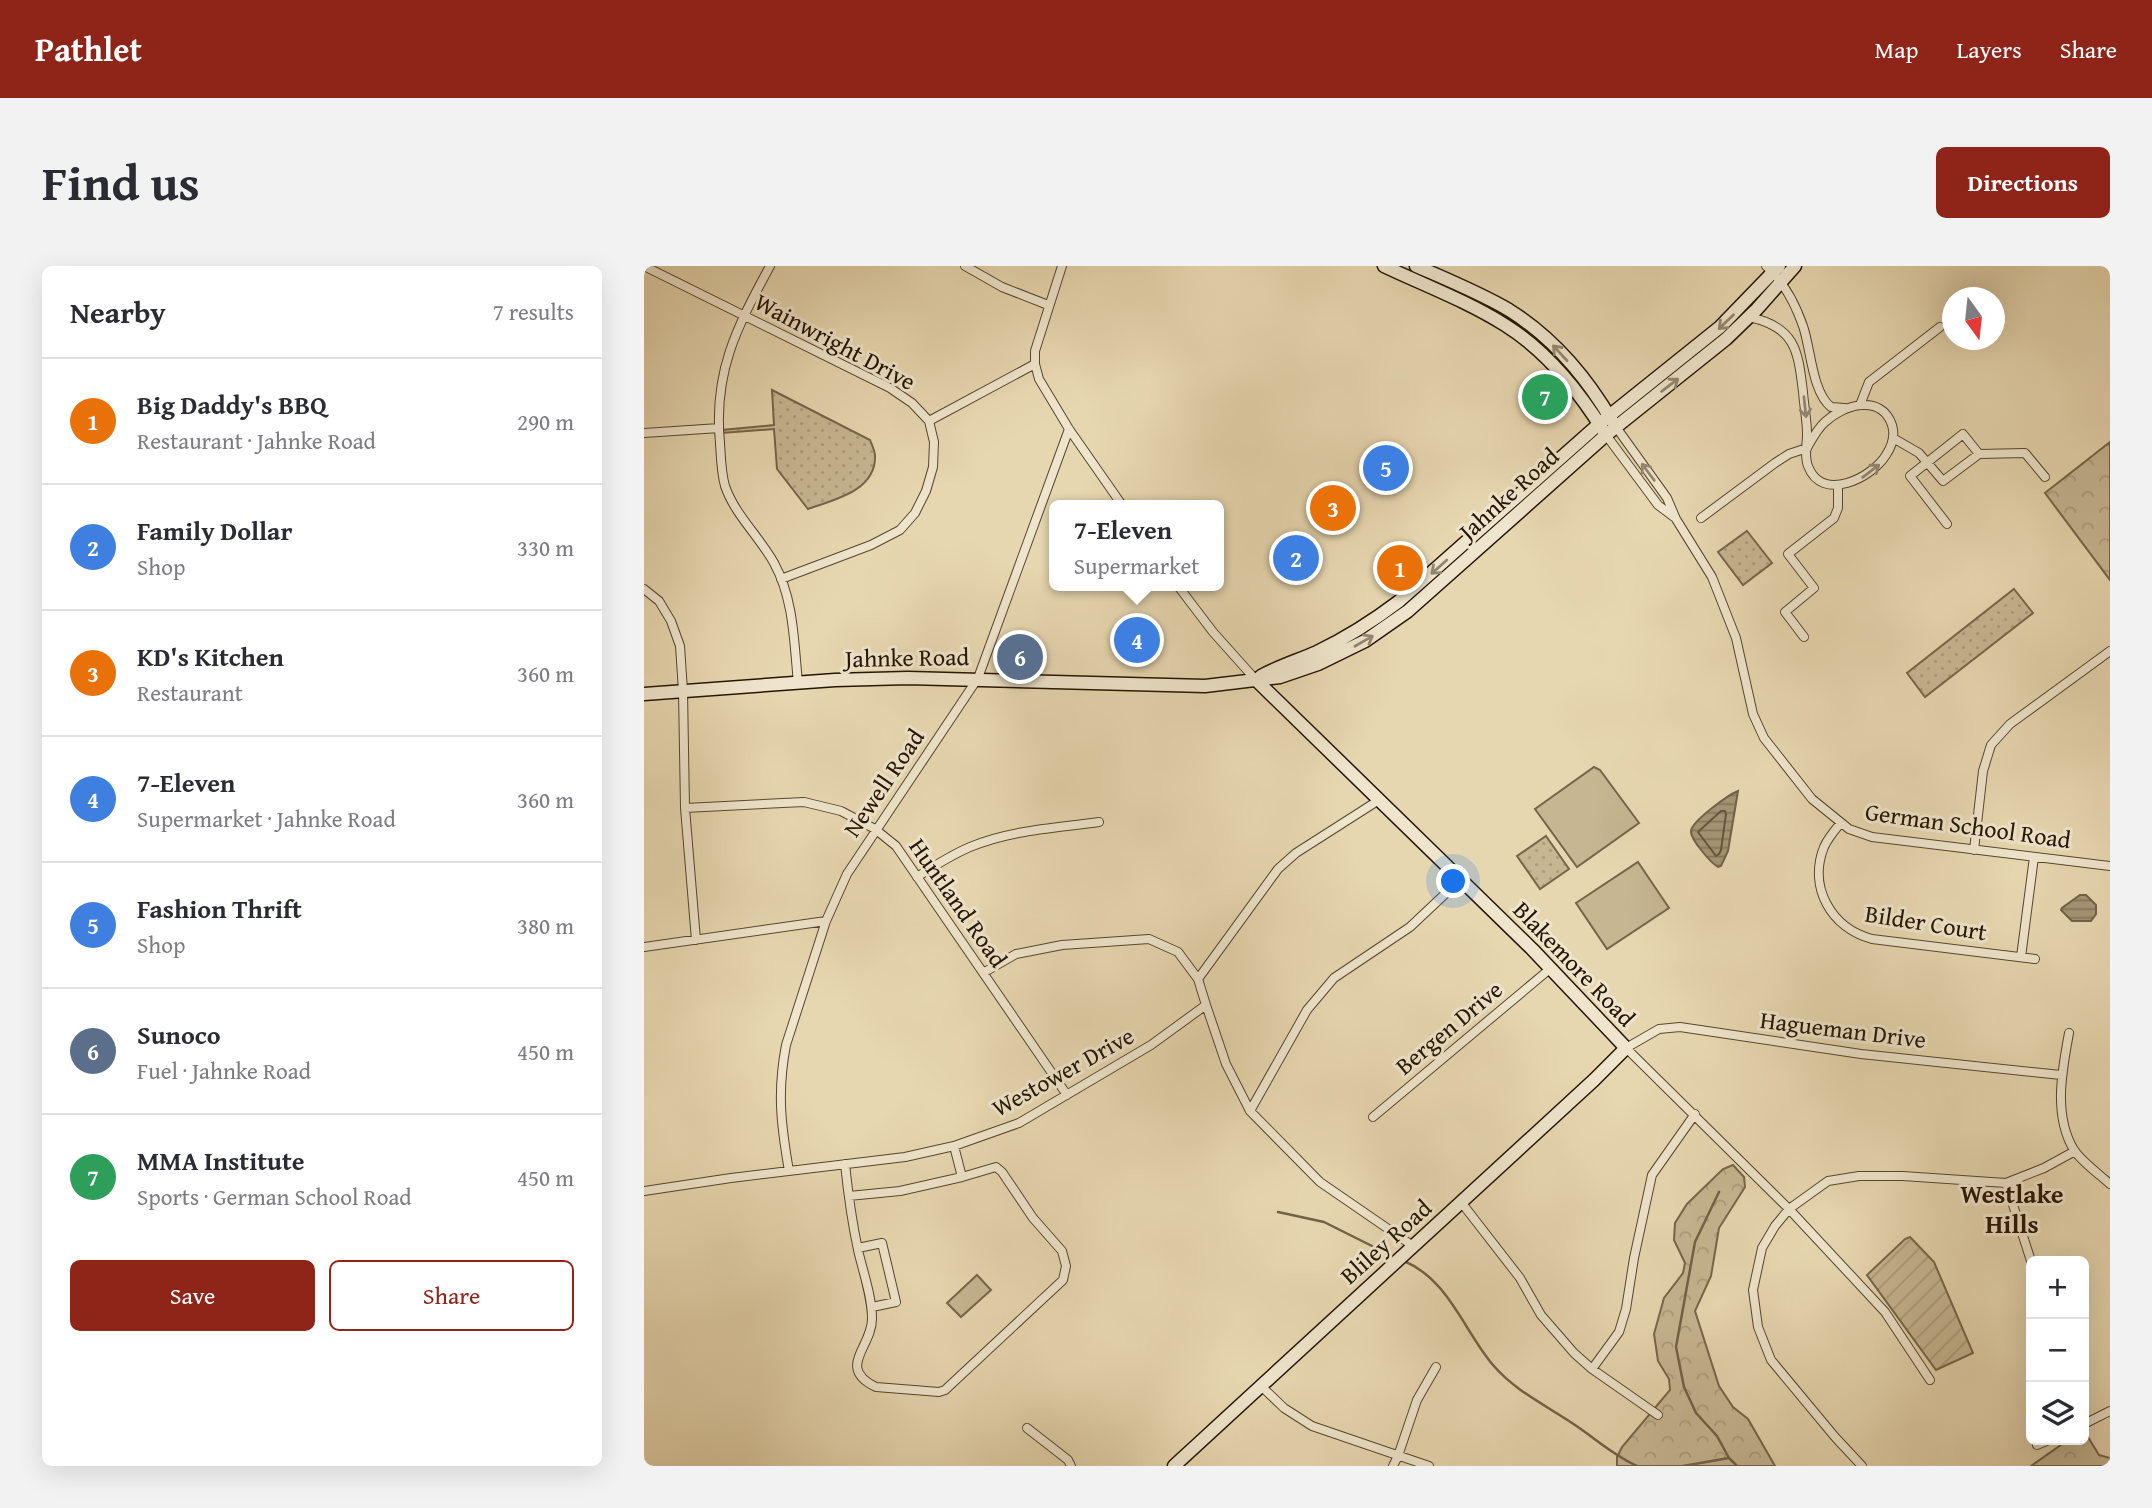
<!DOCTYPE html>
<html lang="en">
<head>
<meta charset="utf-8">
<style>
	:root { --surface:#fff; --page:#f2f2f3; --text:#2b2b33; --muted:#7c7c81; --line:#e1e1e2; --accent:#8f2418 }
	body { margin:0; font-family:"Gentium Book Plus",serif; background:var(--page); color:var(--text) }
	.controls { position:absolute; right:21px; bottom:21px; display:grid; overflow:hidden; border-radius:10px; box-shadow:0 7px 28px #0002 }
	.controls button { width:63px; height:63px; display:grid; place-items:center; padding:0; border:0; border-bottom:2px solid var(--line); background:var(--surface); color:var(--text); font:35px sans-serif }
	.compass { position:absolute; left:1298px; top:21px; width:63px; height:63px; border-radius:50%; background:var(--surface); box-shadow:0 7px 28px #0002; rotate:165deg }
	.you { position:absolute; left:810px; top:616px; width:24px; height:24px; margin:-18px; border:5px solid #fff; border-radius:50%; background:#1a73e8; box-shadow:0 0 0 10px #1a73e833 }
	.badge { display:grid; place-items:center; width:46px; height:46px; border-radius:50%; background:var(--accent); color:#fff; font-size:23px; font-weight:700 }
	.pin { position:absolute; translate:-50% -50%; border:4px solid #fff; box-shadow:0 2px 7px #0006 }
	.popup { position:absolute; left:405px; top:234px; width:175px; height:91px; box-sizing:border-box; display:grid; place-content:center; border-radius:10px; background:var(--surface); filter:drop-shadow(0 2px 5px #0005); font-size:23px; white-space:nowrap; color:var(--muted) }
	.popup b { font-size:26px; color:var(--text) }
	.popup::after { content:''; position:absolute; left:50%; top:100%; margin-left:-14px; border:14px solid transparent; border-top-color:var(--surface) }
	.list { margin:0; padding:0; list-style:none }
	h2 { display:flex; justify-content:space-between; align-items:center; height:91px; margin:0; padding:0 28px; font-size:30px }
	h2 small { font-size:23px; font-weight:400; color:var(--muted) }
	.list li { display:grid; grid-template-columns:46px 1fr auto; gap:21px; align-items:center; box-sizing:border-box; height:126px; padding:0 28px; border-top:2px solid var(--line) }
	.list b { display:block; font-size:26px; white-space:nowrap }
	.list p { margin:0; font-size:23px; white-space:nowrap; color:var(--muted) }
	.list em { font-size:23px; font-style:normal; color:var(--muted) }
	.actions { display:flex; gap:14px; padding:21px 28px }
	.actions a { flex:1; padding:16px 0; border:2px solid var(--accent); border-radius:10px; text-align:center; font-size:24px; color:var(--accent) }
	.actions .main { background:var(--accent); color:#fff }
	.icon { flex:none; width:38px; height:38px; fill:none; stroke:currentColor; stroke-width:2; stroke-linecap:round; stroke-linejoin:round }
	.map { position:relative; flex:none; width:1466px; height:1200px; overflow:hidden; border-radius:10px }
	header { display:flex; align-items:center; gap:42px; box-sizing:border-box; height:98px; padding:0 35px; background:var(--accent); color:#fff }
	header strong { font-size:33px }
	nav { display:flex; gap:38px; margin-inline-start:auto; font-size:24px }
	.intro { display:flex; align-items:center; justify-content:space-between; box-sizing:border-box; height:168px; padding:0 42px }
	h1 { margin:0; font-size:49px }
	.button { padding:18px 32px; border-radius:10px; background:var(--accent); color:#fff; font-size:24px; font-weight:700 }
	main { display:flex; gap:42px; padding:0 42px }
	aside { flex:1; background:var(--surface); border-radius:10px; box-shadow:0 7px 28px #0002 }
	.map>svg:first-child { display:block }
</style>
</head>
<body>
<header>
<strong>Pathlet</strong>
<nav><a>Map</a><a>Layers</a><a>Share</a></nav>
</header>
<div class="intro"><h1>Find us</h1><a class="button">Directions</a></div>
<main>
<aside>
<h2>Nearby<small>7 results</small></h2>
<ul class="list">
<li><span class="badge" style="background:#e8710a">1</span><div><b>Big Daddy's BBQ</b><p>Restaurant · Jahnke Road</p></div><em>290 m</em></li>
<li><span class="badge" style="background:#3f7fe0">2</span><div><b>Family Dollar</b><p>Shop</p></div><em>330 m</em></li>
<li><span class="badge" style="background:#e8710a">3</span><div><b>KD's Kitchen</b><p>Restaurant</p></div><em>360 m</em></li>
<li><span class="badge" style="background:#3f7fe0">4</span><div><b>7-Eleven</b><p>Supermarket · Jahnke Road</p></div><em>360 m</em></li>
<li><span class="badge" style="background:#3f7fe0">5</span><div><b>Fashion Thrift</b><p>Shop</p></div><em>380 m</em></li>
<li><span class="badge" style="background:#5c6f8a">6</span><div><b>Sunoco</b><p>Fuel · Jahnke Road</p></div><em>450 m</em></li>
<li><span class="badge" style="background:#2e9e5b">7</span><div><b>MMA Institute</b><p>Sports · German School Road</p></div><em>450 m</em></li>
</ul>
<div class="actions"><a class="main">Save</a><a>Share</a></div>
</aside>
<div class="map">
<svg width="1466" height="1200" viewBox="0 0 1466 1200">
	<defs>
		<pattern id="forest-crowns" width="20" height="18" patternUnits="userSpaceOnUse" patternTransform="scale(1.75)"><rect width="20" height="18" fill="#c6b692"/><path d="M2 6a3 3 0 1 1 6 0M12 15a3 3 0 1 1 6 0" fill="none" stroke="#aa9c7c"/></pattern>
		<pattern id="park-dots" width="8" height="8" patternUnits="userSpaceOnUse" patternTransform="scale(1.75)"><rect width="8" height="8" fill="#c6b692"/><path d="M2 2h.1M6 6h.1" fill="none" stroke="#aa9c7c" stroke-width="1.8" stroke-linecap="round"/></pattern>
		<pattern id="garden-furrows" width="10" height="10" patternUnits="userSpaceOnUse" patternTransform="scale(1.75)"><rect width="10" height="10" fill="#c6b692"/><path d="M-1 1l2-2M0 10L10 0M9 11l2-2" fill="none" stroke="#aa9c7c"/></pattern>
		<pattern id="water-rules" width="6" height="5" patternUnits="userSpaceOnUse" patternTransform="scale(1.75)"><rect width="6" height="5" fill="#a59575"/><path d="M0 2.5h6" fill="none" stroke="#86785e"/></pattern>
	</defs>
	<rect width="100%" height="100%" fill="#e7d7b0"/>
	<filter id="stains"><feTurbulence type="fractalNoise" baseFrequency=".00286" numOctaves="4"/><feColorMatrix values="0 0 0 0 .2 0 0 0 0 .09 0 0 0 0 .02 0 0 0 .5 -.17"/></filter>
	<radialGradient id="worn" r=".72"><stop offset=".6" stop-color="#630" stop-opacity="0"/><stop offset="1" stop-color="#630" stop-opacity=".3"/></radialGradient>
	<!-- grass -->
	<path fill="#c6b692" stroke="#75664a" stroke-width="2" d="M 950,501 L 956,504 L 995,557 L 933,601 L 891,543 Z
		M 994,596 L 1025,642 L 963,683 L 932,637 Z
		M 333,1009 L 347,1024 L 317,1051 L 303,1037 Z"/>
	<!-- forest -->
	<path fill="url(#forest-crowns)" stroke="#75664a" stroke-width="2" d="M 1466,176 L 1466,314 L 1401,227 Z
		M 1089,899 L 1100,911 L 1101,921 L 1075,962 L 1067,1010 L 1051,1045 L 1075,1120 L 1089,1141 L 1104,1153 L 1131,1200 L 973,1200 L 973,1191 L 978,1181 L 1026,1124 L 1025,1113 L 1014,1095 L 1010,1068 L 1020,1032 L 1039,1007 L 1041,997 L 1030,974 L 1031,957 L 1043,938 L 1079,903 Z
		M 1440,1171 L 1444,1171 L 1455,1189 L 1466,1192 L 1466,1200 L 1387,1200 L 1424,1174 L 1440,1174 Z"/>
	<!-- park -->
	<path fill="url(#park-dots)" stroke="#75664a" stroke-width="2" d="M 128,124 L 226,174 C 228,179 231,185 231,190 C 232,225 189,234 164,243 L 133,203 L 130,163 L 78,167 L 78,164 L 130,159 Z
		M 1103,265 L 1128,297 L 1099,319 L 1074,286 Z
		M 1370,323 L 1389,347 L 1281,431 L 1263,407 Z
		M 902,570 L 925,603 L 896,623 L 873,590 Z"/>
	<!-- garden -->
	<path fill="url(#garden-furrows)" stroke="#75664a" stroke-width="2" d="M 1266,971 L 1290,996 L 1329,1087 L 1292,1104 L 1223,1009 L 1261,973 Z"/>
	<!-- water -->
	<path fill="url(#water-rules)" stroke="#716247" stroke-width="2" d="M 1094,525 L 1084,585 L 1077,600 L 1074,601 C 1067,597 1046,573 1047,565 C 1048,555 1084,529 1094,525 Z
		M 1436,629 L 1442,629 L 1452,639 L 1452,648 L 1447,655 L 1428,655 L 1417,644 L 1418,642 Z"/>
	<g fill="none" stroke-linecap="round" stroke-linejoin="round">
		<!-- shore -->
		<path stroke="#64553c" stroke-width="2" d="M 1077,545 L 1081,545 L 1082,548 L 1077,584 L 1075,588 L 1072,590 L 1054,566 Z"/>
		<!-- stream -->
		<path stroke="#716247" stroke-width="2.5" d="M 1075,926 L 1051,976 L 1032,1081 L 1040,1121 L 1052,1147 L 1073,1170 L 1085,1192 L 1093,1200
			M 634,946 L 680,956 L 748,990
			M 760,995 C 805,1014 820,1065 849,1099 C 871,1125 903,1140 931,1159 C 952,1173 969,1189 993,1200
			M 1039,1200 L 1085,1192"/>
		<defs>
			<path id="street" d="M 0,0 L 246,122 L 268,137 L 285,155
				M 126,0 C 93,61 69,106 76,177 C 77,191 77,206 81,220 C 91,249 115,270 130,297 C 150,333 150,377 154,417
				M 321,0 L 358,21 L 404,39
				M 1122,0 C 1140,16 1151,37 1159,60 C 1167,83 1168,126 1187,141 L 1200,142
				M 1105,51 C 1152,61 1154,85 1159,126 C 1160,140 1163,154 1163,168 C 1163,179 1160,190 1164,200 C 1178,237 1228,212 1242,189 C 1248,180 1251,169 1248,159 C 1237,127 1199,139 1181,156 C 1173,163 1168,173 1163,182
				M 391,98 L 395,113 L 425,163 L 478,239
				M 1216,139 L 1225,116 L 1296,61
				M 972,161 L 1023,232 L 1032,253 L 1068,311 L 1092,372 L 1109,448 L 1120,472 L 1168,533 L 1205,563 L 1228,571 L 1466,600
				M 0,167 L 75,162
				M 962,169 L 1014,239 L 1030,251
				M 1249,172 L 1275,187 L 1299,215 L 1335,188 L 1381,187 L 1401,211
				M 1057,252 L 1131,197 L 1145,188 L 1163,182
				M 1303,258 L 1266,210 L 1319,168 L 1335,188
				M 137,313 L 227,279 L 256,264 L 271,247 L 282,225 L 289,201 L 290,176 L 285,155 L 391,98 L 391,85 L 418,0
				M 534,320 L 569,366 L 611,413
				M 0,323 L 15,335 L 27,355 L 36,380 L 39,425 L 41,542 L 52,674
				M 1160,371 L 1141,346 L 1170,322 L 1144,288 L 1190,252 L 1194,242 L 1194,219
				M 41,542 L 160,536 L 197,545 L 231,563 L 252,580 L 423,829
				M 1196,558 C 1190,565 1184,572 1180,581 C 1164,621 1187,662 1228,673 L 1391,693
				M 1330,584 L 1339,505 L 1347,479 L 1366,458 L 1466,385
				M 273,611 C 290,600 307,589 326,581 C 367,564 412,562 455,556
				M 0,681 L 182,655
				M 1377,691 L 1390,591
				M 339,707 L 372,688 L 418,679 L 505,673 L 534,686 L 554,713
				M 562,739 L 582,798 L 606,845 L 676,916 L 769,980
				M 1425,767 C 1418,805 1409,849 1430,884 C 1437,895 1456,909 1466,918
				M 606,845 L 663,744 L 690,712 L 766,661 L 817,613
				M 729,851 L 907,702
				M 310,880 L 318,911
				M 201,898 C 204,927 208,956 214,984 C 219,1006 228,1030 228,1053 C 228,1081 192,1102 232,1121 L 295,1126 L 301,1124 L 419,1014 L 422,1000 L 418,985 L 389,952 L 358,906 L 352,901 L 318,911 L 256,925 L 205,930
				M 145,905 C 137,859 133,826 142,779 L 182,655 L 203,608 L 334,412 L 425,163
				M 1362,917 L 1387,995
				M 0,925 L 87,912 L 261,891 L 310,880 L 375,857 L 507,779 L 562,739 L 554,713 L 634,603 L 652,587 L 735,534
				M 817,936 L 876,1012 L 897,1049 L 930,1087 L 948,1103 L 1014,1149
				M 214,982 L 238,977 L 252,1036 L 228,1041
				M 948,1103 L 975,1066 L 982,1043 L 990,992 L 1008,909 L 1051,848
				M 1286,1114 L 1241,1046 L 1145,943 L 982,782 L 1015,763 L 1036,761 L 1217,788 L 1417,809
				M 616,1119 L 640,1142 L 668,1160 L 785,1200
				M 1440,1158 L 1466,1145
				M 383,1162 L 424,1194 L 427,1200
				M 1393,1179 L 1405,1174
				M 749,1200 L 754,1190 L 773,1134 L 792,1101
				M 1218,1200 L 1191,1171 L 1127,1094 L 1114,1061 L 1109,1024 L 1118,982 L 1131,960 L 1145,943 L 1184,915 L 1215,910 L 1259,910 L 1362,917 L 1400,902 L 1431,885"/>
			<path id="secondary" d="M 740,0 C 780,19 823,35 861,59 C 901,84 934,124 959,164
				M 772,0 C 804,14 836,27 865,44 C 908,71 943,112 968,155
				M 617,410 C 635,400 655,394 673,386 C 702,372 729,355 754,336 L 955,158 L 1076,61 L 1135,0
				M 0,428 L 191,414 L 264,412 L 561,420 L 636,411 L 674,398 L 721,375 L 764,345 L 962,169 L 1082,73 L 1113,43 L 1151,0
				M 530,1200 L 950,814 L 982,782 L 888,683 L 611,413"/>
		</defs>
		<!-- street casing -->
		<use href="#street" stroke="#55462e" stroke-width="10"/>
		<!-- secondary casing -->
		<use href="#secondary" stroke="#241502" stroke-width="15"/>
		<!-- street -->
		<use href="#street" stroke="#efe5cc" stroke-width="8"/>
		<!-- secondary -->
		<use href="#secondary" stroke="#efe5cc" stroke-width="12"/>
	</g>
	<!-- one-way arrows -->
	<defs><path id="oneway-shaft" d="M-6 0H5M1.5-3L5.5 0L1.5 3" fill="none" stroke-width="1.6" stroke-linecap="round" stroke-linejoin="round" transform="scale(1.75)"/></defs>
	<g stroke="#948771">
		<use href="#oneway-shaft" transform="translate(1082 56) rotate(136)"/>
		<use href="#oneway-shaft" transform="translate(916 87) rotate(-133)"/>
		<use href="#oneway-shaft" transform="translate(1026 119) rotate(-37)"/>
		<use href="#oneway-shaft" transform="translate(1161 141) rotate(84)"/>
		<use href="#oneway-shaft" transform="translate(1227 205) rotate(-37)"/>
		<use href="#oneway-shaft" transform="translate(1004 206) rotate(-127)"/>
		<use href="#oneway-shaft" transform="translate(795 301) rotate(138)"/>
		<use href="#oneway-shaft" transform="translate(720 375) rotate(-30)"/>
	</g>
	<g text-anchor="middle" stroke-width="6" stroke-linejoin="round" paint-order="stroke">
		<!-- street labels -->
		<g font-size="24" fill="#241502" stroke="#efe5cc">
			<text transform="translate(191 76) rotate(28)" y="8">Wainwright Drive</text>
			<text transform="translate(865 228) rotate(-42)" y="8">Jahnke Road</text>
			<text transform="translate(263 392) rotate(-1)" y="8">Jahnke Road</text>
			<text transform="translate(240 517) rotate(-56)" y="8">Newell Road</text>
			<text transform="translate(1324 560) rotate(8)" y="8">German School Road</text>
			<text transform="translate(314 637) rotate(55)" y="8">Huntland Road</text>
			<text transform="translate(1282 657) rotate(9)" y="8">Bilder Court</text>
			<text transform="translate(930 698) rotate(46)" y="8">Blakemore Road</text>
			<text transform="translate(805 762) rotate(-40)" y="8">Bergen Drive</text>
			<text transform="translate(1199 764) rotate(7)" y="8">Hagueman Drive</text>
			<text transform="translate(419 806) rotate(-29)" y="8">Westower Drive</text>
			<text transform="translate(742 976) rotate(-42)" y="8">Bliley Road</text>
		</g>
		<!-- neighbourhood labels -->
		<g font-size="26" font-weight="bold" fill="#241502" stroke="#efe5cc">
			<text x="1368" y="937">Westlake<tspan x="1368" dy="30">Hills</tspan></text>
		</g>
	</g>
	<rect width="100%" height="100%" filter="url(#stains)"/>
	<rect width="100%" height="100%" fill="url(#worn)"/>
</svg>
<div class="controls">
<button>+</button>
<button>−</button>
<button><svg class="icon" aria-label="layers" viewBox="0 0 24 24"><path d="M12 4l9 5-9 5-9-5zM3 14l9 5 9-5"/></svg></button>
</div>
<svg class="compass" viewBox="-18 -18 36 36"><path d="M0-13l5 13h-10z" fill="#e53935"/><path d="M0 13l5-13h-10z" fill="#7c7c81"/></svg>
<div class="you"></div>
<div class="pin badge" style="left:756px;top:302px;background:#e8710a">1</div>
<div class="pin badge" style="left:652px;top:292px;background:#3f7fe0">2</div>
<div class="pin badge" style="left:689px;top:242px;background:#e8710a">3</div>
<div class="pin badge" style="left:493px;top:374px;background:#3f7fe0">4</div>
<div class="popup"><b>7-Eleven</b>Supermarket</div>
<div class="pin badge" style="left:742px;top:202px;background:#3f7fe0">5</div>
<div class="pin badge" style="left:376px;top:391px;background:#5c6f8a">6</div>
<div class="pin badge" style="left:901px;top:131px;background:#2e9e5b">7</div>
</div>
</main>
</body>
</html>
